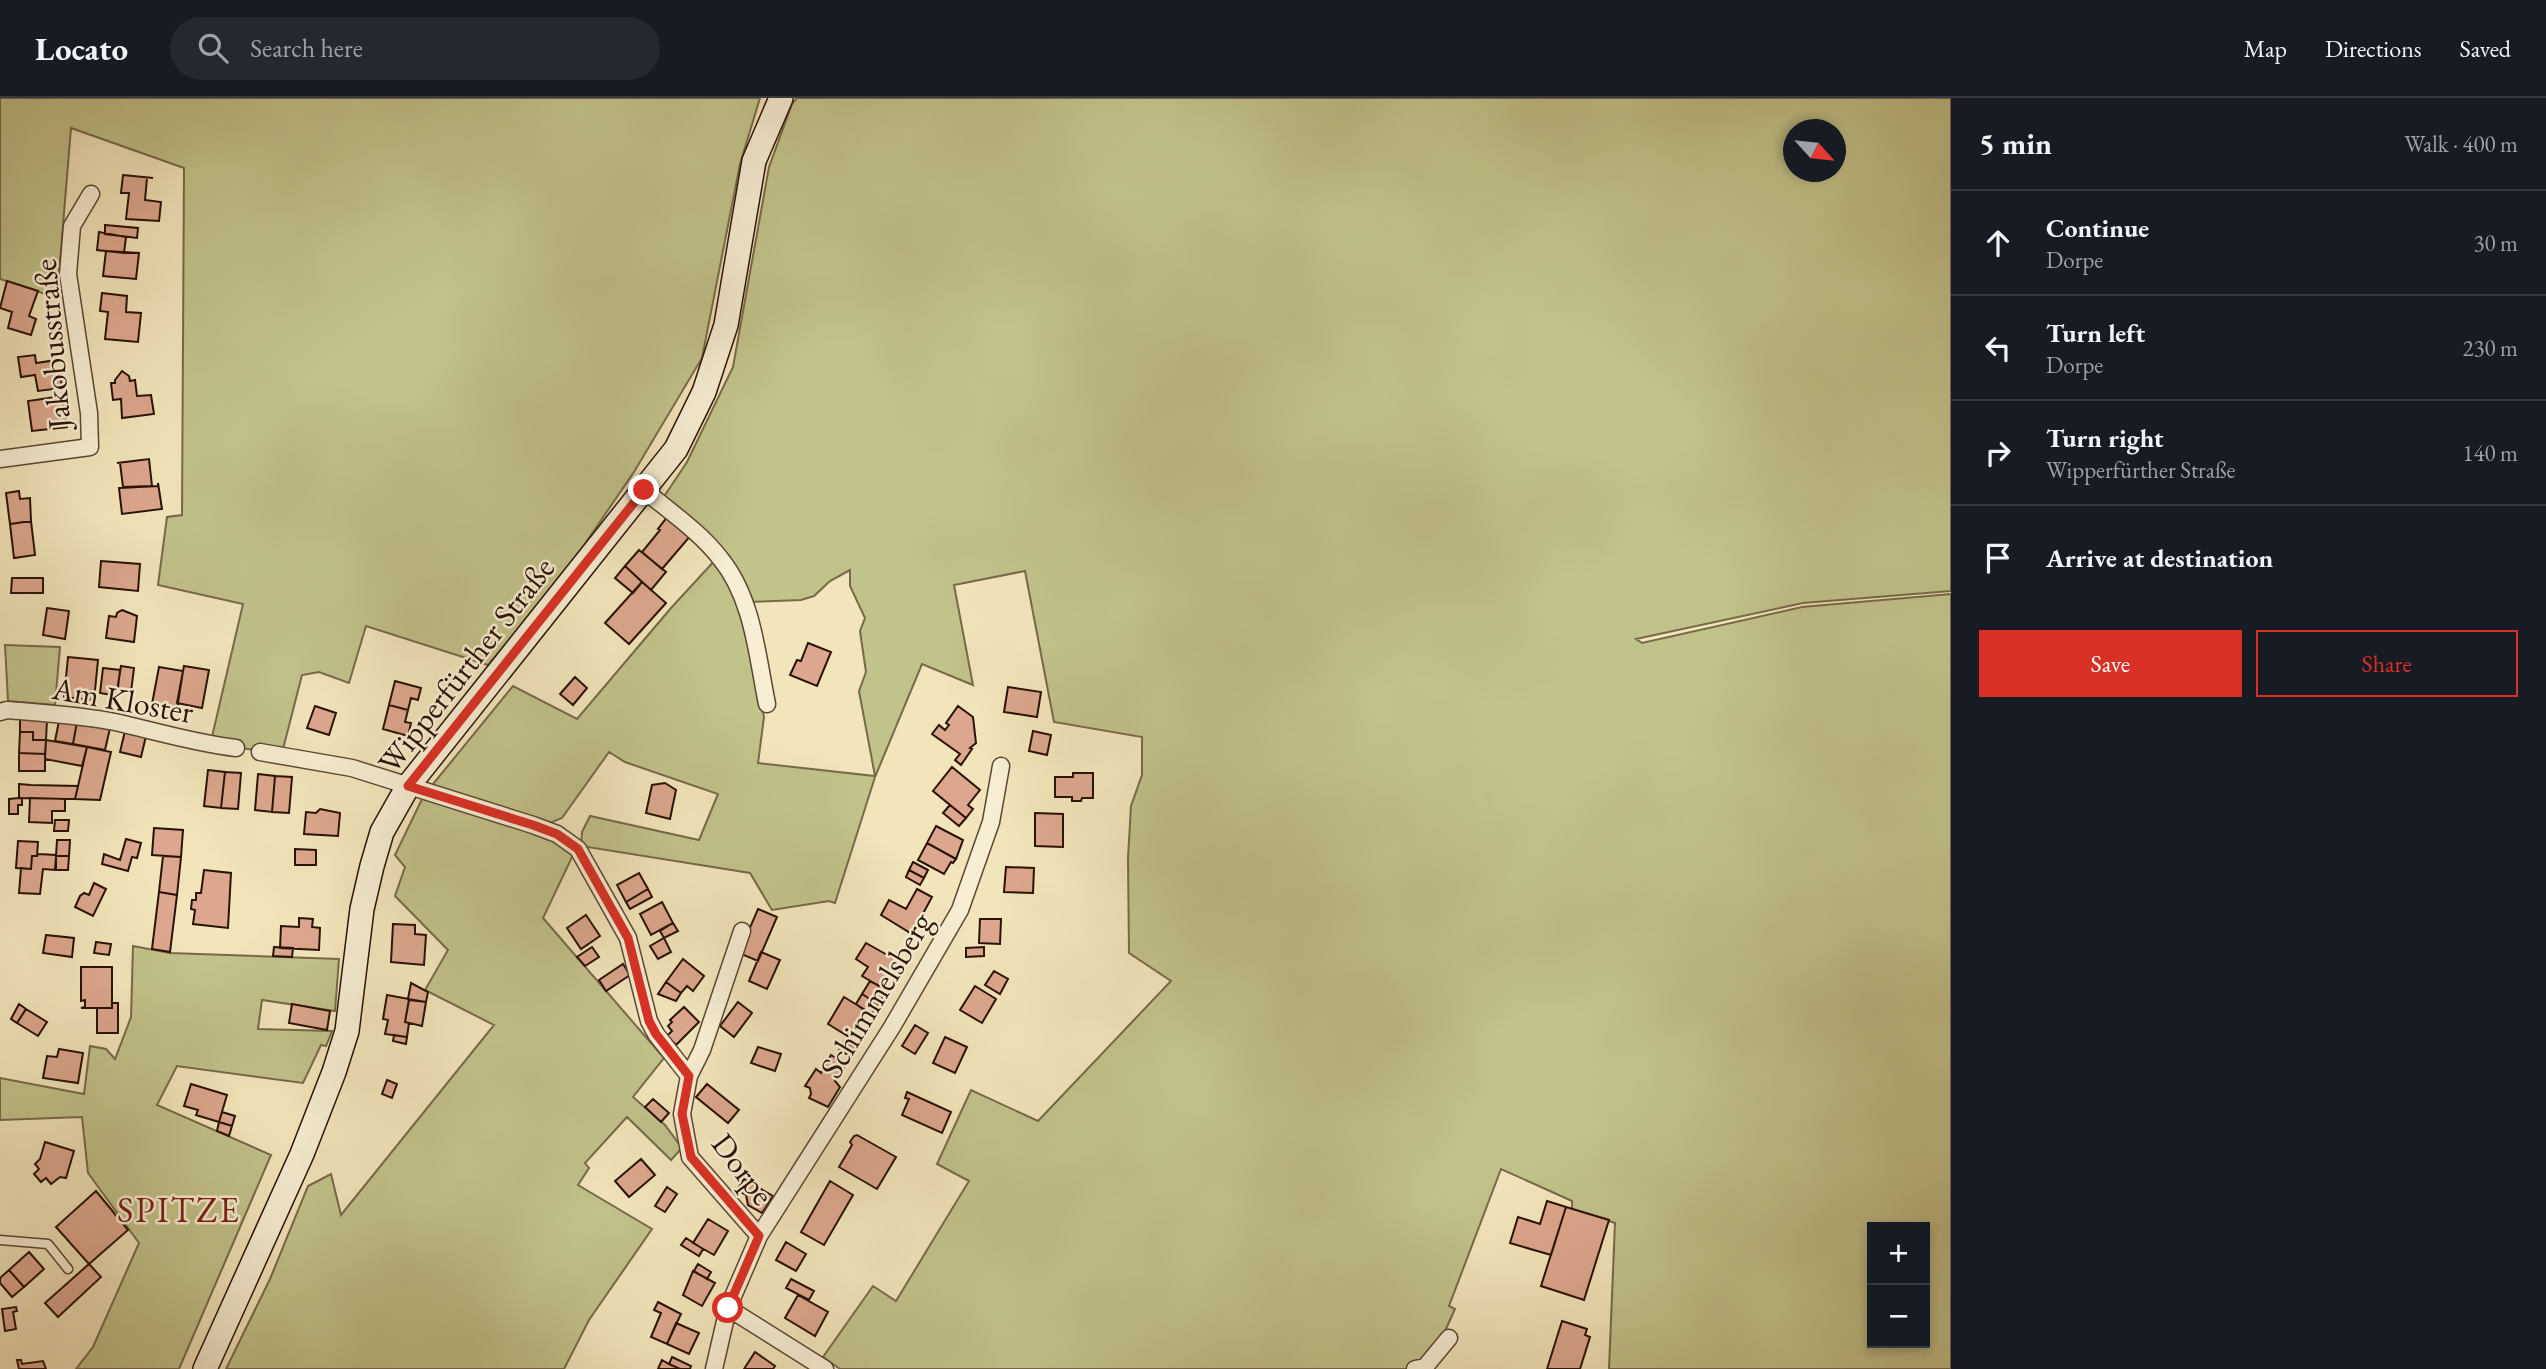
<!DOCTYPE html>
<html lang="en">
<head>
<meta charset="utf-8">
<style>
	:root { --surface:#171b24; --page:#242831; --text:#f1f3f6; --muted:#9ea1a6; --line:#363941; --accent:#d93025 }
	body { margin:0; font-family:"EB Garamond",serif; background:var(--page); color:var(--text) }
	.controls { position:absolute; right:21px; bottom:21px; display:grid; overflow:hidden; border-radius:0px; box-shadow:0 4px 10px #0003 }
	.controls button { width:63px; height:63px; display:grid; place-items:center; padding:0; border:0; border-bottom:2px solid var(--line); background:var(--surface); color:var(--text); font:35px sans-serif }
	.compass { position:absolute; left:1783px; top:21px; width:63px; height:63px; border-radius:50%; background:var(--surface); box-shadow:0 4px 10px #0003; rotate:117deg }
	.stop { position:absolute; width:21px; height:21px; margin:-16px; border:5px solid #d93025; border-radius:50%; background:#fff }
	.stop.end { background:#d93025; border-color:#fff; box-shadow:0 2px 7px #0008 }
	.list { margin:0; padding:0; list-style:none }
	h2 { display:flex; justify-content:space-between; align-items:center; height:91px; margin:0; padding:0 28px; font-size:30px }
	h2 small { font-size:23px; font-weight:400; color:var(--muted) }
	.list li { display:grid; grid-template-columns:46px 1fr auto; gap:21px; align-items:center; box-sizing:border-box; height:105px; padding:0 28px; border-top:2px solid var(--line) }
	.list b { display:block; font-size:26px; white-space:nowrap }
	.list p { margin:0; font-size:23px; white-space:nowrap; color:var(--muted) }
	.list em { font-size:23px; font-style:normal; color:var(--muted) }
	.actions { display:flex; gap:14px; padding:21px 28px }
	.actions a { flex:1; padding:16px 0; border:2px solid var(--accent); border-radius:0px; text-align:center; font-size:24px; color:var(--accent) }
	.actions .main { background:var(--accent); color:#fff }
	.icon { flex:none; width:38px; height:38px; fill:none; stroke:currentColor; stroke-width:2; stroke-linecap:round; stroke-linejoin:round }
	.map { position:relative; flex:none; width:1951px; height:1271px; overflow:hidden }
	header { display:flex; align-items:center; gap:42px; box-sizing:border-box; height:98px; padding:0 35px; background:var(--surface); border-bottom:2px solid var(--line) }
	header strong { font-size:33px }
	nav { display:flex; gap:38px; margin-inline-start:auto; font-size:24px }
	.search { width:490px; height:63px; background:var(--page); display:flex; align-items:center; gap:18px; box-sizing:border-box; padding:0 24px; border-radius:38px; color:var(--muted); font-size:26px }
	main { display:flex }
	aside { flex:1; background:var(--surface) }
	.map>svg:first-child { display:block }
</style>
</head>
<body>
<header>
<strong>Locato</strong>
<div class="search"><svg class="icon" aria-label="search" viewBox="0 0 24 24"><circle cx="10" cy="10" r="6"/><path d="M15 15l6 6"/></svg>Search here</div>
<nav><a>Map</a><a>Directions</a><a>Saved</a></nav>
</header>
<main>
<div class="map">
<svg width="1951" height="1271" viewBox="0 0 1951 1271">
	<rect width="100%" height="100%" fill="#f2e5bb"/>
	<filter id="stains"><feTurbulence type="fractalNoise" baseFrequency=".00286" numOctaves="4"/><feColorMatrix values="0 0 0 0 .2 0 0 0 0 .09 0 0 0 0 .02 0 0 0 .5 -.17"/></filter>
	<radialGradient id="worn" r=".72"><stop offset=".6" stop-color="#630" stop-opacity="0"/><stop offset="1" stop-color="#630" stop-opacity=".3"/></radialGradient>
	<!-- green -->
	<path fill="#c2c28b" stroke="#766a48" stroke-width="2" fill-rule="evenodd" d="M 0,0 L 760,0 L 740,66 L 702,260 L 634,374 L 554,491 L 488,567 L 366,528 L 349,585 L 319,574 L 302,577 L 282,655 L 240,650 L 211,643 L 243,506 L 158,487 L 167,419 L 182,417 L 184,70 L 71,30 L 57,200 L 0,181 Z
		M 797,0 L 1951,0 L 1951,493 L 1803,505 L 1636,541 L 1642,545 L 1802,509 L 1951,496 L 1951,1271 L 1609,1271 L 1615,1125 L 1572,1111 L 1572,1103 L 1501,1071 L 1449,1208 L 1455,1211 L 1428,1271 L 840,1271 L 823,1259 L 873,1188 L 896,1203 L 969,1083 L 937,1066 L 971,992 L 1038,1023 L 1171,883 L 1129,855 L 1128,760 L 1131,708 L 1142,677 L 1142,639 L 1054,624 L 1025,473 L 954,487 L 973,587 L 922,566 L 875,679 L 835,805 L 829,803 L 772,812 L 750,775 L 581,748 L 582,734 L 590,718 L 699,742 L 718,696 L 625,664 L 609,654 L 562,720 L 550,725 L 429,691 L 513,588 L 577,621 L 671,510 L 717,460 L 742,503 L 764,619 L 758,665 L 875,678 L 859,593 L 866,574 L 860,533 L 865,520 L 850,488 L 850,472 L 830,483 L 814,498 L 801,502 L 748,504 L 722,456 L 663,400 L 687,364 L 733,269 L 769,69 L 792,6 ZM 1794,32 L 1836,32 L 1836,74 L 1794,74 ZM 1872,1129 L 1925,1129 L 1925,1245 L 1872,1245 Z
		M 5,547 L 60,549 L 55,607 L 8,603 Z
		M 423,699 L 529,729 L 574,755 L 543,820 L 664,960 L 633,999 L 665,1027 L 682,1050 L 671,1062 L 627,1019 L 585,1065 L 589,1070 L 578,1087 L 652,1131 L 589,1222 L 564,1271 L 226,1271 L 270,1181 L 308,1088 L 331,1076 L 341,1117 L 494,927 L 425,892 L 448,852 L 395,798 L 405,769 L 395,757 Z
		M 133,848 L 170,855 L 339,861 L 335,913 L 262,902 L 258,931 L 332,933 L 326,948 L 321,947 L 303,985 L 177,968 L 157,1007 L 271,1057 L 179,1271 L 76,1271 L 93,1249 L 139,1145 L 88,1075 L 82,1019 L 0,1022 L 0,980 L 84,996 L 90,948 L 106,951 L 115,961 L 131,919 Z"/>
	<!-- building -->
	<path fill="#dca78e" stroke="#291104" stroke-width="2" d="M 123,77 L 153,80 L 147,80 L 145,102 L 161,104 L 159,123 L 126,121 L 129,95 L 121,95 Z
		M 105,127 L 138,130 L 137,140 L 105,136 Z
		M 99,134 L 126,139 L 124,155 L 97,152 Z
		M 106,153 L 139,155 L 136,181 L 103,178 Z
		M 7,183 L 38,193 L 29,218 L 36,221 L 31,237 L 8,230 L 12,214 L 0,210 Z
		M 102,195 L 127,198 L 126,214 L 141,215 L 138,244 L 105,241 L 108,214 L 100,213 Z
		M 35,257 L 36,265 L 50,263 L 52,274 L 60,273 L 62,290 L 38,293 L 35,277 L 21,279 L 18,259 Z
		M 122,273 L 129,278 L 130,283 L 135,282 L 137,298 L 151,297 L 154,316 L 122,320 L 121,301 L 113,302 L 111,285 L 115,285 L 115,282 Z
		M 63,298 L 67,329 L 32,333 L 28,303 Z
		M 149,361 L 152,388 L 123,389 L 120,365 L 117,365 Z
		M 158,385 L 162,411 L 122,416 L 119,390 L 158,388 Z
		M 19,393 L 20,401 L 30,400 L 31,423 L 10,426 L 6,395 Z
		M 668,418 L 692,436 L 662,471 L 642,454 L 660,432 L 658,431 Z
		M 31,423 L 35,457 L 14,460 L 10,426 Z
		M 639,452 L 666,474 L 651,492 L 625,468 Z
		M 101,463 L 140,466 L 138,493 L 99,489 Z
		M 625,468 L 642,484 L 633,495 L 615,480 Z
		M 12,480 L 43,480 L 43,495 L 11,495 Z
		M 642,484 L 666,505 L 629,546 L 605,525 Z
		M 47,510 L 69,513 L 65,541 L 43,537 Z
		M 122,512 L 137,518 L 134,544 L 106,540 L 109,518 L 116,519 L 117,515 Z
		M 808,545 L 831,554 L 817,588 L 790,577 L 797,562 L 801,563 Z
		M 68,559 L 98,562 L 94,602 L 64,599 Z
		M 121,568 L 134,570 L 131,594 L 117,593 Z
		M 184,568 L 209,572 L 202,610 L 177,605 Z
		M 159,569 L 183,573 L 177,611 L 152,606 Z
		M 103,570 L 120,572 L 117,598 L 100,595 Z
		M 575,579 L 587,590 L 573,607 L 560,596 Z
		M 395,583 L 421,590 L 418,602 L 411,600 L 408,612 L 389,607 Z
		M 1008,589 L 1041,594 L 1037,619 L 1004,614 Z
		M 389,607 L 408,612 L 405,624 L 411,625 L 408,638 L 383,631 Z
		M 315,608 L 336,615 L 329,637 L 307,630 Z
		M 958,608 L 973,619 L 976,645 L 970,650 L 972,651 L 961,667 L 955,662 L 960,656 L 932,636 L 939,627 L 945,632 L 949,627 L 946,625 Z
		M 20,621 L 47,621 L 46,642 L 33,642 L 33,634 L 20,634 Z
		M 59,623 L 77,624 L 73,646 L 55,643 Z
		M 77,624 L 110,630 L 105,652 L 73,646 Z
		M 125,633 L 146,638 L 141,659 L 120,654 Z
		M 1033,633 L 1051,637 L 1047,657 L 1029,653 Z
		M 20,634 L 33,634 L 33,642 L 46,642 L 45,656 L 19,655 Z
		M 46,642 L 87,649 L 82,668 L 45,661 Z
		M 87,649 L 111,654 L 100,702 L 75,701 Z
		M 19,655 L 45,656 L 45,673 L 19,673 Z
		M 952,669 L 980,692 L 968,707 L 973,711 L 966,720 L 933,693 Z
		M 208,672 L 225,674 L 221,710 L 204,708 Z
		M 225,674 L 241,675 L 238,711 L 221,710 Z
		M 1073,675 L 1093,675 L 1093,700 L 1082,700 L 1081,703 L 1072,703 L 1072,699 L 1055,699 L 1055,679 L 1073,679 Z
		M 258,676 L 275,678 L 272,714 L 255,712 Z
		M 275,678 L 292,679 L 289,715 L 272,714 Z
		M 665,685 L 676,692 L 670,721 L 646,715 L 652,687 Z
		M 19,686 L 31,687 L 78,688 L 75,701 L 19,700 Z
		M 19,700 L 22,700 L 22,707 L 18,707 L 18,716 L 9,716 L 9,701 Z
		M 30,700 L 65,701 L 65,713 L 52,713 L 52,725 L 29,724 Z
		M 950,707 L 966,720 L 959,728 L 943,715 Z
		M 320,711 L 340,715 L 338,738 L 304,736 L 306,714 L 316,715 Z
		M 1035,715 L 1063,716 L 1063,749 L 1035,748 Z
		M 55,722 L 69,722 L 68,733 L 54,733 Z
		M 936,728 L 963,742 L 956,761 L 927,745 Z
		M 154,730 L 183,732 L 181,759 L 152,757 Z
		M 126,741 L 141,745 L 137,760 L 132,759 L 128,773 L 102,766 L 104,756 L 120,762 Z
		M 57,742 L 70,742 L 69,758 L 56,758 Z
		M 18,743 L 38,744 L 37,758 L 32,758 L 31,771 L 16,770 Z
		M 927,745 L 956,761 L 953,765 L 951,764 L 944,776 L 918,762 Z
		M 295,751 L 316,752 L 316,767 L 295,767 Z
		M 38,756 L 56,757 L 56,772 L 43,771 L 40,796 L 19,795 L 21,770 L 31,771 L 32,758 L 37,758 Z
		M 56,758 L 69,758 L 68,772 L 55,772 Z
		M 163,758 L 181,759 L 177,797 L 159,794 Z
		M 913,764 L 928,772 L 924,780 L 909,772 Z
		M 1006,769 L 1034,770 L 1033,795 L 1004,794 Z
		M 204,772 L 231,775 L 228,830 L 193,826 L 195,812 L 191,811 L 192,802 L 196,802 L 196,795 L 201,795 Z
		M 909,772 L 924,780 L 920,787 L 906,779 Z
		M 639,775 L 648,791 L 626,804 L 617,787 Z
		M 94,785 L 106,791 L 93,818 L 75,809 L 80,798 L 84,795 L 89,797 Z
		M 648,791 L 652,799 L 630,811 L 626,804 Z
		M 917,791 L 932,799 L 912,836 L 881,817 L 889,802 L 906,811 Z
		M 159,794 L 177,797 L 170,854 L 152,851 Z
		M 662,804 L 673,825 L 651,837 L 640,816 Z
		M 758,811 L 777,819 L 758,863 L 739,855 Z
		M 586,817 L 600,838 L 581,851 L 567,830 Z
		M 299,820 L 313,821 L 312,829 L 320,830 L 319,852 L 280,850 L 281,828 L 299,829 Z
		M 980,821 L 1001,821 L 1000,846 L 979,845 Z
		M 673,825 L 678,833 L 664,840 L 660,833 Z
		M 393,826 L 415,827 L 415,836 L 426,837 L 424,867 L 391,864 Z
		M 46,837 L 74,840 L 72,859 L 43,855 Z
		M 664,840 L 671,854 L 658,861 L 650,848 Z
		M 96,844 L 111,846 L 109,857 L 94,855 Z
		M 866,845 L 898,863 L 882,890 L 862,878 L 868,869 L 856,861 Z
		M 274,849 L 293,850 L 292,859 L 273,858 Z
		M 592,849 L 599,859 L 585,868 L 577,859 Z
		M 984,849 L 984,858 L 966,859 L 966,850 Z
		M 761,854 L 780,862 L 767,891 L 749,883 Z
		M 683,861 L 704,878 L 693,893 L 687,888 L 681,895 L 666,884 Z
		M 623,866 L 630,877 L 606,893 L 599,882 Z
		M 81,869 L 112,869 L 112,910 L 81,910 L 85,909 L 85,902 L 81,903 Z
		M 994,873 L 1008,881 L 1000,896 L 985,887 Z
		M 870,883 L 887,892 L 878,906 L 862,896 Z
		M 666,884 L 681,895 L 676,903 L 658,896 Z
		M 411,885 L 428,894 L 426,904 L 408,901 Z
		M 975,888 L 996,901 L 982,925 L 960,912 Z
		M 862,896 L 878,906 L 871,917 L 856,906 Z
		M 387,897 L 409,901 L 405,924 L 409,925 L 407,939 L 385,936 L 388,922 L 383,921 Z
		M 844,899 L 867,913 L 851,940 L 828,926 Z
		M 409,902 L 426,904 L 422,928 L 405,924 Z
		M 738,904 L 752,915 L 734,939 L 720,928 Z
		M 112,905 L 118,905 L 118,935 L 97,935 L 97,910 L 112,910 Z
		M 19,906 L 26,911 L 17,925 L 11,921 Z
		M 292,906 L 330,913 L 327,932 L 289,925 Z
		M 684,909 L 699,924 L 676,947 L 667,938 L 672,933 L 668,928 L 672,924 L 670,922 Z
		M 26,911 L 47,924 L 38,938 L 17,925 Z
		M 915,927 L 928,935 L 915,956 L 902,948 Z
		M 394,937 L 407,939 L 406,946 L 393,943 Z
		M 945,939 L 967,949 L 955,975 L 933,965 Z
		M 844,943 L 857,950 L 852,959 L 839,952 Z
		M 758,949 L 781,956 L 775,973 L 751,965 Z
		M 59,951 L 83,955 L 78,985 L 43,980 L 47,958 L 57,959 Z
		M 831,957 L 846,966 L 835,983 L 840,989 L 828,1009 L 809,1000 L 811,996 L 810,990 L 805,988 L 816,971 L 821,975 Z
		M 387,982 L 397,986 L 392,1000 L 382,996 Z
		M 191,986 L 227,997 L 219,1024 L 196,1017 L 198,1012 L 184,1008 Z
		M 707,986 L 739,1012 L 728,1025 L 696,999 Z
		M 907,994 L 951,1014 L 942,1035 L 902,1017 L 909,1001 L 905,1000 Z
		M 653,1001 L 669,1015 L 661,1024 L 645,1009 Z
		M 222,1014 L 235,1018 L 232,1028 L 219,1024 Z
		M 219,1024 L 232,1028 L 229,1038 L 217,1033 Z
		M 857,1037 L 896,1059 L 877,1091 L 839,1069 L 852,1047 L 850,1044 L 854,1038 Z
		M 45,1044 L 74,1053 L 66,1080 L 60,1079 L 51,1086 L 46,1080 L 41,1084 L 34,1076 L 39,1071 L 35,1066 L 40,1061 Z
		M 641,1061 L 655,1077 L 629,1099 L 615,1083 Z
		M 744,1081 L 773,1098 L 762,1115 L 748,1107 L 746,1097 L 737,1092 Z
		M 830,1083 L 853,1097 L 824,1147 L 801,1134 Z
		M 667,1089 L 677,1096 L 665,1114 L 655,1108 Z
		M 96,1093 L 128,1132 L 89,1166 L 56,1129 Z
		M 1547,1103 L 1566,1109 L 1551,1157 L 1510,1145 L 1518,1119 L 1540,1126 Z
		M 1566,1109 L 1609,1122 L 1584,1202 L 1541,1188 Z
		M 708,1121 L 728,1133 L 714,1157 L 693,1145 Z
		M 686,1140 L 703,1151 L 699,1158 L 681,1147 Z
		M 786,1144 L 806,1156 L 796,1173 L 776,1162 Z
		M 29,1154 L 44,1171 L 24,1189 L 9,1172 Z
		M 89,1166 L 101,1179 L 58,1219 L 45,1205 Z
		M 698,1166 L 711,1174 L 707,1181 L 694,1173 Z
		M 9,1172 L 24,1189 L 12,1199 L 0,1185 L 0,1180 Z
		M 693,1173 L 715,1185 L 702,1208 L 683,1197 Z
		M 791,1181 L 814,1193 L 809,1202 L 786,1190 Z
		M 798,1197 L 828,1214 L 815,1238 L 785,1220 Z
		M 658,1204 L 681,1216 L 667,1246 L 651,1239 L 661,1215 L 654,1212 Z
		M 16,1209 L 17,1213 L 13,1214 L 16,1231 L 5,1233 L 2,1211 Z
		M 1562,1223 L 1587,1231 L 1585,1237 L 1590,1239 L 1580,1271 L 1547,1271 Z
		M 676,1225 L 699,1235 L 689,1256 L 667,1246 Z
		M 755,1254 L 775,1268 L 773,1271 L 744,1271 Z
		M 672,1259 L 691,1268 L 690,1271 L 680,1271 L 669,1266 Z
		M 17,1262 L 21,1262 L 22,1266 L 43,1263 L 46,1271 L 19,1271 Z
		M 662,1262 L 669,1266 L 680,1271 L 658,1271 Z"/>
	<g fill="none" stroke-linecap="round" stroke-linejoin="round">
		<defs>
			<path id="service" d="M 0,1142 L 48,1146 L 68,1171"/>
			<path id="minor" d="M 0,361 L 90,349 L 89,315 L 68,176 L 72,128 L 91,96
				M 644,392 C 669,413 700,434 720,460 C 753,500 757,557 767,606
				M 0,614 L 7,612 C 43,615 80,617 115,624 C 155,633 194,645 236,650
				M 260,654 L 352,670 L 533,727 L 557,736 L 578,751 L 628,840 L 649,923 L 656,936 L 689,978 L 682,1016 L 690,1059 L 759,1138 L 728,1210 L 714,1271
				M 689,978 L 702,952 L 742,833
				M 759,1138 L 892,929 L 960,812 L 991,724 L 1001,668
				M 728,1210 L 825,1271
				M 1415,1271 L 1425,1269 L 1449,1240"/>
			<path id="secondary" d="M 205,1271 L 302,1056 L 334,974 L 347,933 L 362,811 L 372,768 L 382,734 L 408,688 L 676,351 L 704,294 L 726,227 L 754,63 L 781,0"/>
		</defs>
		<!-- service casing -->
		<use href="#service" stroke="#5b4632" stroke-width="11"/>
		<!-- minor casing -->
		<use href="#minor" stroke="#5b4632" stroke-width="19"/>
		<!-- secondary casing -->
		<use href="#secondary" stroke="#291104" stroke-width="26"/>
		<!-- service -->
		<use href="#service" stroke="#f7eed3" stroke-width="8"/>
		<!-- minor -->
		<use href="#minor" stroke="#f7eed3" stroke-width="16"/>
		<!-- secondary -->
		<use href="#secondary" stroke="#f7eed3" stroke-width="23"/>
	</g>
	<g fill="none" stroke-linecap="round" stroke-linejoin="round">
		<!-- route -->
		<path stroke="#d93025" stroke-width="9" d="M 644,392 L 408,688 L 533,727 L 557,736 L 578,751 L 628,840 L 649,923 L 656,936 L 689,978 L 682,1016 L 691,1059 L 759,1138 L 728,1210"/>
	</g>
	<g text-anchor="middle" stroke-width="5" stroke-linejoin="round" paint-order="stroke">
		<!-- street labels -->
		<g font-size="32" fill="#291104" stroke="#f7eed3">
			<text transform="translate(52 246) rotate(-95)" y="11">Jakobusstraße</text>
			<text transform="translate(466 567) rotate(-52)" y="11">Wipperfürther Straße</text>
			<text transform="translate(123 602) rotate(10)" y="11">Am Kloster</text>
			<text transform="translate(876 897) rotate(-59)" y="11">Schimmelsberg</text>
			<text transform="translate(743 1071) rotate(53)" y="11">Dorpe</text>
		</g>
		<!-- quarter labels -->
		<g font-size="35" letter-spacing="2" fill="#7a1f14" stroke="#f7eed3">
			<text x="179" y="1124">SPITZE</text>
		</g>
	</g>
	<rect width="100%" height="100%" filter="url(#stains)"/>
	<rect width="100%" height="100%" fill="url(#worn)"/>
</svg>
<div class="controls">
<button>+</button>
<button>−</button>
</div>
<svg class="compass" viewBox="-18 -18 36 36"><path d="M0-13l5 13h-10z" fill="#e53935"/><path d="M0 13l5-13h-10z" fill="#9ea1a6"/></svg>
<div class="stop" style="left:728px;top:1210px"></div>
<div class="stop end" style="left:644px;top:392px"></div>
</div>
<aside>
<h2>5 min<small>Walk · 400 m</small></h2>
<ul class="list">
<li><svg class="icon" aria-label="ahead" viewBox="0 0 24 24"><path d="M12 20V5M6 11l6-6 6 6"/></svg><div><b>Continue</b><p>Dorpe</p></div><em>30 m</em></li>
<li><svg class="icon" aria-label="left" viewBox="0 0 24 24"><path d="M17 20v-9H6M10 6l-5 5 5 5"/></svg><div><b>Turn left</b><p>Dorpe</p></div><em>230 m</em></li>
<li><svg class="icon" aria-label="right" viewBox="0 0 24 24"><path d="M7 20v-9h11M14 6l5 5-5 5"/></svg><div><b>Turn right</b><p>Wipperfürther Straße</p></div><em>140 m</em></li>
<li><svg class="icon" aria-label="arrive" viewBox="0 0 24 24"><path d="M6 21V4h12l-3 4 3 4H6"/></svg><div><b>Arrive at destination</b></div></li>
</ul>
<div class="actions"><a class="main">Save</a><a>Share</a></div>
</aside>
</main>
</body>
</html>
